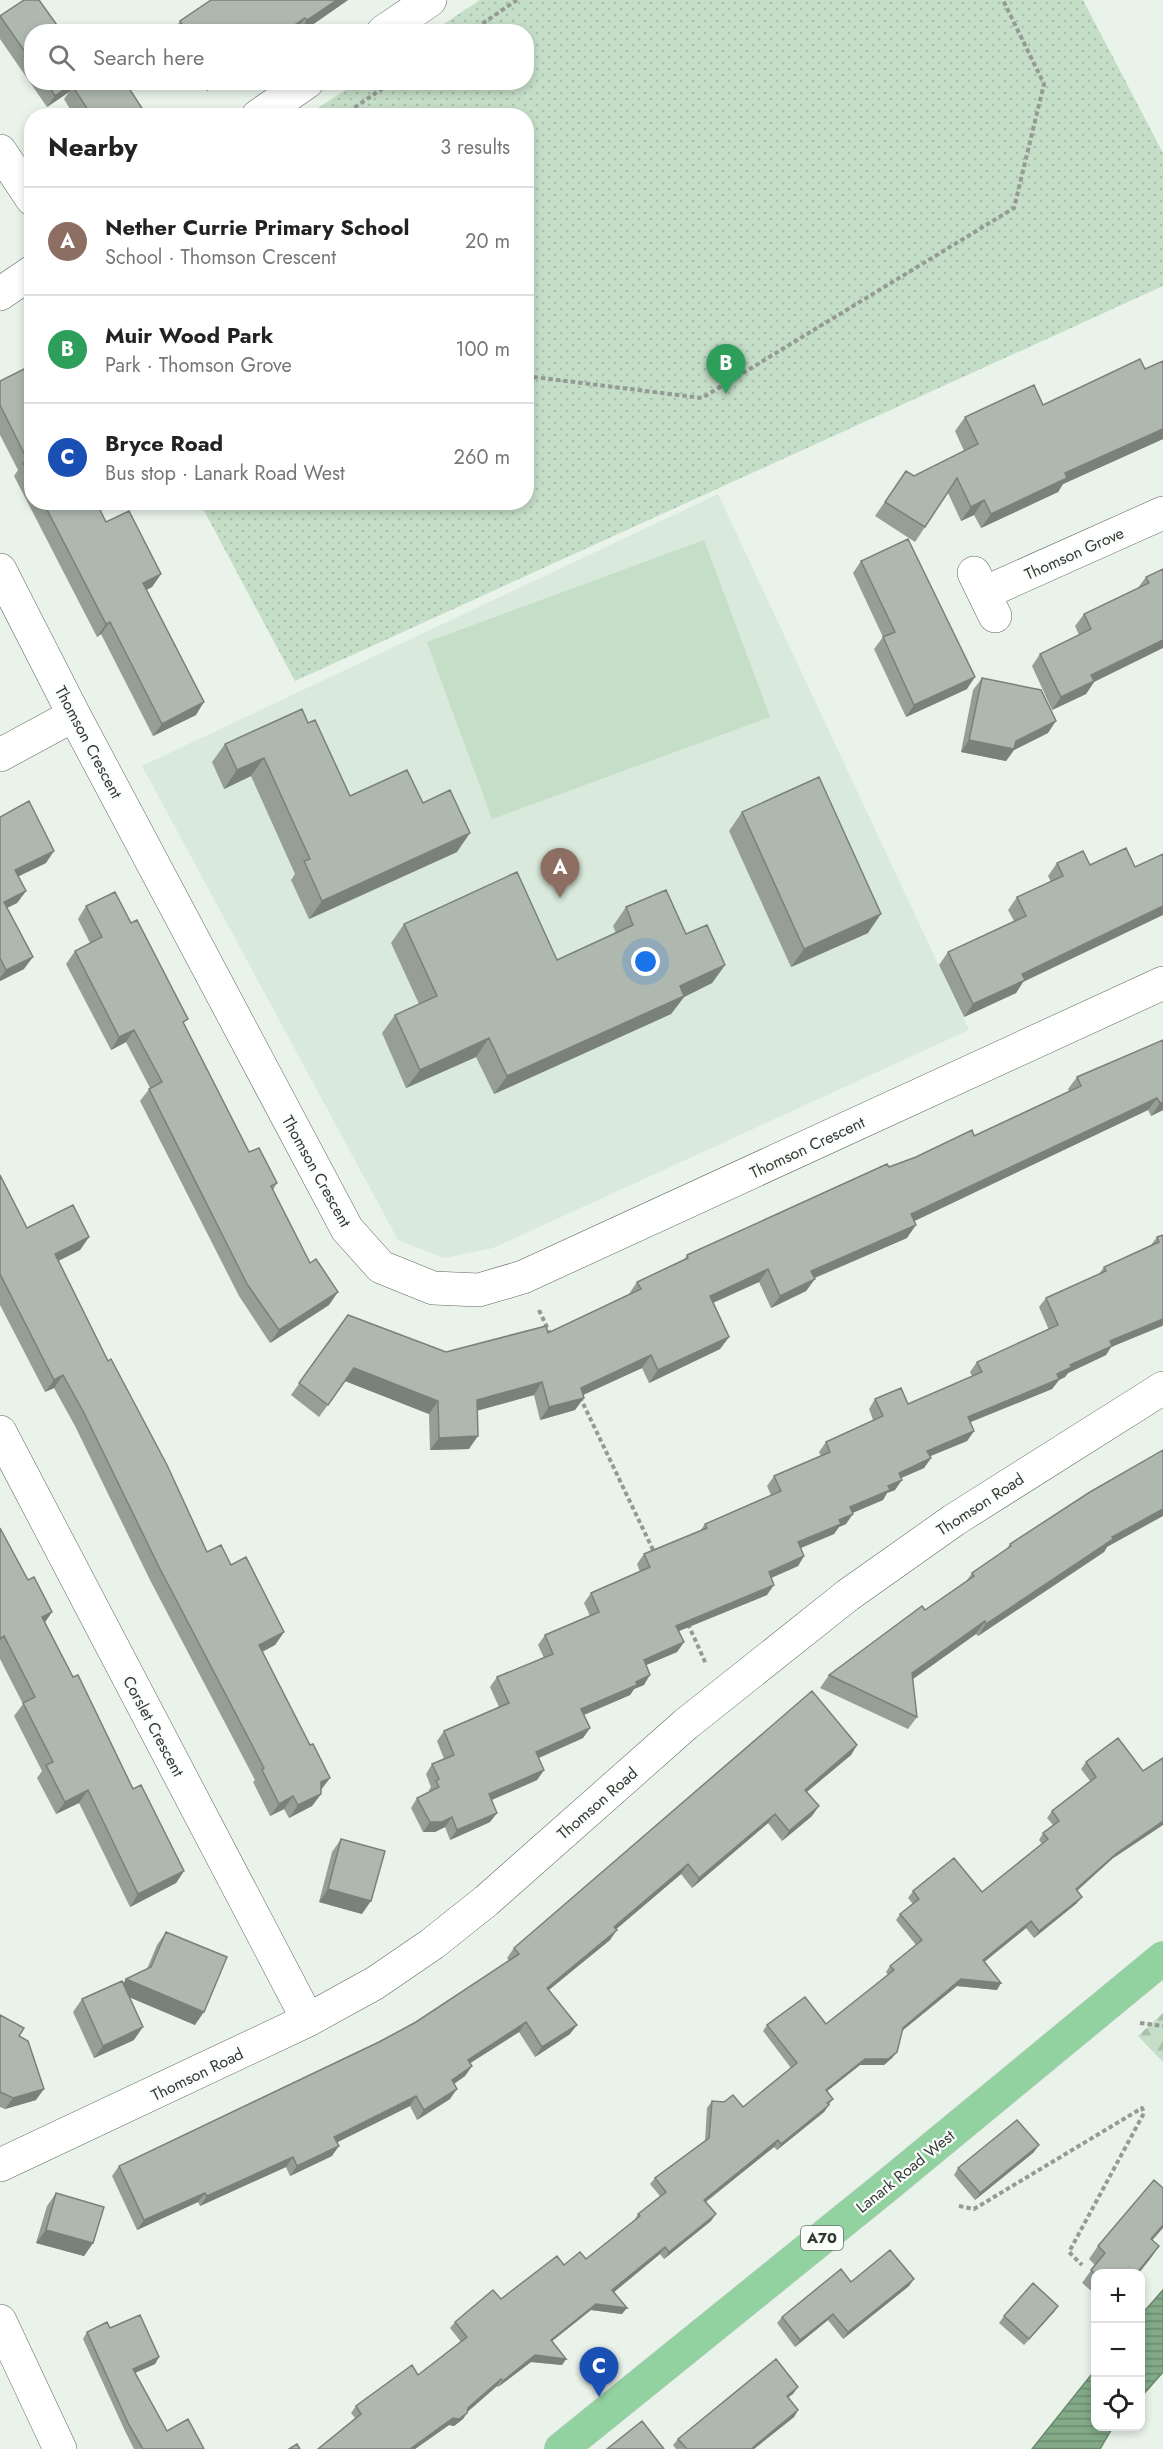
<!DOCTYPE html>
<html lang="en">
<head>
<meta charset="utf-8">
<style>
	:root { --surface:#fff; --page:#f6f6f6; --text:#222; --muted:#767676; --line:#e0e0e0; --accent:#0f766e }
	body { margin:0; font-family:Jost,sans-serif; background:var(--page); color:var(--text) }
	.controls { position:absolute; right:18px; bottom:18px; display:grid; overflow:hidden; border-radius:12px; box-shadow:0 3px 9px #0003 }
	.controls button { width:54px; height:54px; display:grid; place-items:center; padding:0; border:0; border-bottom:2px solid var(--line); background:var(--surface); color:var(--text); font:30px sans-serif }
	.you { position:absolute; left:646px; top:962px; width:21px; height:21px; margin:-15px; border:4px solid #fff; border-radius:50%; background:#1a73e8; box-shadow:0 0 0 9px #1a73e833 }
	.badge { display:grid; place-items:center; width:39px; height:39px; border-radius:50%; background:var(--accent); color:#fff; font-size:20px; font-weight:700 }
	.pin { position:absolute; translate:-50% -50px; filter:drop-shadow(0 2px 3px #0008) }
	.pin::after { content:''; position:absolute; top:32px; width:21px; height:18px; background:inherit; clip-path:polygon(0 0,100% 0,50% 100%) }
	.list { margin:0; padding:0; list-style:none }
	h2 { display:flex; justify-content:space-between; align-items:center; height:78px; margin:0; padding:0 24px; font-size:26px }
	h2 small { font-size:20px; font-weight:400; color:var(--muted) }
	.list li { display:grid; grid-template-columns:39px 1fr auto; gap:18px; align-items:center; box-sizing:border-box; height:108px; padding:0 24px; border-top:2px solid var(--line) }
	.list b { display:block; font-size:22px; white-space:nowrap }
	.list p { margin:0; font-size:20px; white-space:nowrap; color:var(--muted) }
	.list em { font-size:20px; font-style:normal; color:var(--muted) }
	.icon { flex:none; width:33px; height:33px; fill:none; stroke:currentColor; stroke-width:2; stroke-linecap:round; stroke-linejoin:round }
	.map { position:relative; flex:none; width:1163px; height:2449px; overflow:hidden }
	.search { position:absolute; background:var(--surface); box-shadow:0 3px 9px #0003; left:24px; top:24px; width:510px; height:66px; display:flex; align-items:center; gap:15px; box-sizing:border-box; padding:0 21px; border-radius:24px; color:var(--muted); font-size:22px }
	.panel { position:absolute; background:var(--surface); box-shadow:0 3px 9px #0003; left:24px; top:108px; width:510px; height:402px; border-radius:24px }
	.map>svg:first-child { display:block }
</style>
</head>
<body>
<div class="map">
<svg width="1163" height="2449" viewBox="0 0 1163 2449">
	<defs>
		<pattern id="forest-firs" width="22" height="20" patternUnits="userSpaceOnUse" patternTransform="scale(1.5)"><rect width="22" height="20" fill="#c5dec8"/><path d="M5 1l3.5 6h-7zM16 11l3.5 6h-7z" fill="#aabfac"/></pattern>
		<pattern id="park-dots" width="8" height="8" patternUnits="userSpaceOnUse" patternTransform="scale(1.5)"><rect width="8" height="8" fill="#c5dec8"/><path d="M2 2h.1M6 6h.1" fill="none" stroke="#aabfac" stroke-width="1.8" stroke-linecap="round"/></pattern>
		<pattern id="water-rules" width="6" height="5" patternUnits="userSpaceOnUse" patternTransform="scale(1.5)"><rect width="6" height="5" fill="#82aa87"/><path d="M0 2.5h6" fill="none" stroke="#6b8b6f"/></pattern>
	</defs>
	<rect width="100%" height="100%" fill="#e9f3ea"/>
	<!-- built -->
	<path fill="#d9e9db" d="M 718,494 L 969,1030 L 493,1248 L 444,1258 L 398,1240 L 142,766 Z"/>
	<!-- grass -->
	<path fill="#c5dec8" d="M 704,540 L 770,717 L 492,819 L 427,642 Z"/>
	<!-- forest -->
	<path fill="url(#forest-firs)" d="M 1163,2013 L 1163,2062 L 1138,2036 Z"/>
	<!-- park -->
	<path fill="url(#park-dots)" d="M 480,0 L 1083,0 L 1163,153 L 1163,286 L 295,681 L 200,503 L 526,502 L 526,116 L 307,115 L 356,83 L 526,82 L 526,32 L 433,31 Z"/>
	<!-- water -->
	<path fill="url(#water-rules)" stroke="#6b886e" stroke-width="1.5" d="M 1163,2290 L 1163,2372 L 1141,2397 L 1141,2315 Z
		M 1095,2370 L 1096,2426 L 1113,2427 L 1100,2449 L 1032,2449 Z"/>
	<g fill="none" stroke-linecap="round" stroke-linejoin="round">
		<defs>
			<path id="minor" d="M 383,32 L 430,0
				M 258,116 L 307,82
				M 0,151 L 32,199
				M 0,294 L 32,272
				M 0,570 L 74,715 L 347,1229 L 381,1267 L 433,1288 L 479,1290 L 523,1277 L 1163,983
				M 974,573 L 995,616
				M 984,593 L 1163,513
				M 0,755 L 74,715
				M 0,1432 L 308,2020
				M 0,2165 L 308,2020 L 375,1983 L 432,1944 L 486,1901 L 686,1724 L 848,1595 L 954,1520 L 1163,1388
				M 0,2321 L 60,2449"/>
			<path id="primary" d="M 561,2449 L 884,2188 L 1163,1958"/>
		</defs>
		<!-- minor casing -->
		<use href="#minor" stroke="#5e675f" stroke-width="34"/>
		<!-- primary casing -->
		<use href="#primary" stroke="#cecfcf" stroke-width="34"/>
		<!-- path -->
		<path stroke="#949b95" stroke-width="4" stroke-dasharray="4.5 3" stroke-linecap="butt" d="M 470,32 L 517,0
			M 342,116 L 392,82
			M 526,376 L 702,398 L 1014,208 L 1044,84 L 1003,0
			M 539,1310 L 551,1336
			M 580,1397 L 654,1552
			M 688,1624 L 706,1664
			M 1140,2023 L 1163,2026
			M 959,2206 L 974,2209 L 1142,2108 L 1144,2113 L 1069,2252 L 1082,2265"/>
		<!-- minor -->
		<use href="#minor" stroke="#fff" stroke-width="33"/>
		<!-- primary -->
		<use href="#primary" stroke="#92d1a0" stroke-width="33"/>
	</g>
	<!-- wall -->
	<path fill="#969e96" d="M 24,0 L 32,32 L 32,82 L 125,82 L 147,116 L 74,116 L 64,99 L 69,92 L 47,107 L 0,39 L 0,16 Z
		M 211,0 L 348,0 L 302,32 L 172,32 L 180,21 Z
		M 201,82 L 220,82 L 207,91 Z
		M 1163,361 L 1163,439 L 1063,484 L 1058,492 L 981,528 L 974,515 L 961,521 L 948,493 L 915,542 L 875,516 L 906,471 L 914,476 L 964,451 L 955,431 L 965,417 L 1043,405 L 1145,369 Z
		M 32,365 L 32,502 L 96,502 L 106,522 L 161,574 L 152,587 L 146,590 L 196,715 L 153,736 L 101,634 L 97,637 L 14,476 L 18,470 L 0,435 L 0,381 Z
		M 861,561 L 967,689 L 906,717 L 874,649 L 883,637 L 853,573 Z
		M 1163,569 L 1094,682 L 1086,694 L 1052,710 L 1032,666 L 1040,654 L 1079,635 L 1075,626 L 1084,614 L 1137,589 L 1146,577 Z
		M 982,678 L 1048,733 L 1014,750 L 1006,761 L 961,752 L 973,690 Z
		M 308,723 L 350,796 L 423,803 L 457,852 L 309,919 L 291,880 L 295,874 L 251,776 L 224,789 L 212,762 L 225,744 Z
		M 742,812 L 868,933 L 791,967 L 729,831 Z
		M 0,817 L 46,863 L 18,876 L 26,891 L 17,903 L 7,908 L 24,969 L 0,981 Z
		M 1083,851 L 1023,982 L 1016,993 L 964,1017 L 939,965 L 948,952 L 1014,921 L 1008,910 L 1017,897 L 1051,882 L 1048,876 L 1057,863 Z
		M 86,906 L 184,1025 L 249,1152 L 277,1183 L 273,1190 L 329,1305 L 270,1343 L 239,1296 L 140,1101 L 150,1088 L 126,1042 L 111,1050 L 66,964 L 75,951 L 90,943 L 78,919 Z
		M 626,907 L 686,934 L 725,965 L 712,983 L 684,997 L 671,1014 L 494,1094 L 476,1057 L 406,1088 L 382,1033 L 395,1015 L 419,1004 L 391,943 L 404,924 L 557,960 L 616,933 L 613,926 Z
		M 1163,1040 L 1163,1110 L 1151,1116 L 1148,1110 L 914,1221 L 907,1238 L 815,1278 L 806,1291 L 771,1308 L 759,1282 L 713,1303 L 729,1337 L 720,1349 L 649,1383 L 642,1368 L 583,1395 L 575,1410 L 540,1420 L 534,1395 L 478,1410 L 469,1449 L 430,1450 L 429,1414 L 345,1381 L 319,1417 L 291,1395 L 348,1315 L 446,1352 L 548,1333 L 629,1294 L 637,1282 L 684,1260 L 687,1255 L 889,1167 L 974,1136 L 1069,1091 L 1068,1089 L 1077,1077 Z
		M 0,1175 L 27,1228 L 89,1237 L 80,1250 L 58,1261 L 108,1361 L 207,1552 L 231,1565 L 284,1632 L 275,1645 L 262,1652 L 321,1790 L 321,1794 L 312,1806 L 289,1818 L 284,1809 L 270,1816 L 253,1782 L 255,1780 L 150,1580 L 75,1426 L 54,1388 L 45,1392 L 0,1305 Z
		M 1163,1235 L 1162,1326 L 1111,1347 L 1106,1355 L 1068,1373 L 1065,1377 L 1059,1380 L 1052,1389 L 970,1422 L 974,1431 L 967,1441 L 930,1456 L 931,1458 L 924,1468 L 901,1478 L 895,1490 L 887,1493 L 883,1500 L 852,1513 L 846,1524 L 839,1527 L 834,1534 L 801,1548 L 804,1556 L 798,1566 L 771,1578 L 767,1595 L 679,1631 L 684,1642 L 677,1652 L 646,1665 L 644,1685 L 634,1689 L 630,1695 L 584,1715 L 590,1728 L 583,1738 L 539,1758 L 544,1770 L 537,1780 L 492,1800 L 497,1813 L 490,1822 L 450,1840 L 445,1827 L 435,1832 L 423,1832 L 411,1808 L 417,1798 L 430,1792 L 429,1790 L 431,1787 L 426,1774 L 432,1764 L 444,1759 L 437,1741 L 444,1731 L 499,1707 L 490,1687 L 497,1677 L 544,1658 L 538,1645 L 545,1635 L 590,1616 L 584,1603 L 591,1593 L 640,1572 L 637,1564 L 644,1554 L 700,1531 L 705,1524 L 771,1495 L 767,1486 L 774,1476 L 821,1456 L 819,1452 L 826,1442 L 873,1420 L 869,1409 L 875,1399 L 908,1404 L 972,1376 L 970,1372 L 977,1362 L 1049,1330 L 1039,1307 L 1046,1298 L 1099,1274 L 1104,1267 L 1151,1245 L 1157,1237 Z
		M 0,1528 L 28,1580 L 52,1612 L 45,1622 L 73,1677 L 133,1789 L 184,1871 L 176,1883 L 130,1907 L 79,1803 L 56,1814 L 37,1778 L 42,1771 L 14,1716 L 23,1704 L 0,1659 Z
		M 1010,1544 L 1107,1547 L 1104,1552 L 978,1636 L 976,1634 L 913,1679 L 917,1717 L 908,1729 L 820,1688 L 829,1675 L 965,1583 L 972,1573 L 1006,1550 Z
		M 1118,1738 L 1112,1859 L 1077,1891 L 1077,1903 L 1034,1938 L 1026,1928 L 984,1962 L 997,1990 L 957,1986 L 902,2031 L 897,2052 L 892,2058 L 884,2065 L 860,2065 L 827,2091 L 833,2099 L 824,2112 L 777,2150 L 774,2147 L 706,2202 L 711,2221 L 664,2259 L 660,2254 L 614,2292 L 622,2314 L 591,2310 L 552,2341 L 566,2359 L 562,2365 L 531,2362 L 498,2387 L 497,2386 L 467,2412 L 463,2419 L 454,2426 L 449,2425 L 415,2449 L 318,2449 L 355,2418 L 351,2413 L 356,2406 L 418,2375 L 461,2342 L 450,2328 L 455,2322 L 501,2299 L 564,2265 L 586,2259 L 634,2221 L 638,2214 L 660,2196 L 650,2184 L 655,2178 L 705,2141 L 707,2108 L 712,2101 L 743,2107 L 791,2068 L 763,2031 L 767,2025 L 826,2024 L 888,1975 L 886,1972 L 890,1966 L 916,1945 L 896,1920 L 900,1914 L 913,1904 L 908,1898 L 913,1891 L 982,1892 L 1042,1844 L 1039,1840 L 1043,1833 L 1053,1825 L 1047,1818 L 1052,1811 L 1090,1781 L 1081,1769 L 1086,1762 Z
		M 857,1745 L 851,1755 L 807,1792 L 812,1816 L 782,1841 L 768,1823 L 692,1888 L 681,1874 L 616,1929 L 610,1940 L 549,1990 L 570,2034 L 535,2057 L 519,2032 L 470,2063 L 472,2066 L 465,2076 L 454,2084 L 450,2099 L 417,2120 L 410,2106 L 337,2142 L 332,2156 L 290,2176 L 286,2167 L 200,2206 L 198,2202 L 137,2230 L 112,2176 L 119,2166 L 379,2042 L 416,2022 L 509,1961 L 507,1958 L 514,1948 Z
		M 341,1839 L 362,1914 L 319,1902 L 332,1852 Z
		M 166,1932 L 195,2025 L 129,1997 L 134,2040 L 94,2058 L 73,2012 L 82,1999 L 123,1983 L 147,1969 L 157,1945 Z
		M 0,2015 L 19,2036 L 36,2100 L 5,2109 L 0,2107 Z
		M 1034,2152 L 975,2200 L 954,2175 L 958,2168 Z
		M 56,2193 L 93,2243 L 84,2256 L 36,2243 L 47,2206 Z
		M 1152,2240 L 1159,2246 L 1150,2259 L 1138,2274 L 1095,2274 L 1095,2294 L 1082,2283 L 1095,2265 L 1089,2259 L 1098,2246 Z
		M 851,2282 L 909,2286 L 843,2339 L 828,2320 L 795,2347 L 777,2323 L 782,2317 Z
		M 1058,2306 L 1054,2312 L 1024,2345 L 999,2323 L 1004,2316 Z
		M 110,2328 L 159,2357 L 155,2364 L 135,2373 L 167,2431 L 204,2449 L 134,2449 L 125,2431 L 83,2339 L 87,2332 Z
		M 793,2394 L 788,2397 L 798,2410 L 794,2417 L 754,2449 L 676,2449 L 673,2445 L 678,2439 Z"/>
	<!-- shaded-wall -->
	<path fill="#7a817a" d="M 337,0 L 348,0 L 302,32 L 299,32 L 307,20 Z
		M 305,18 L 295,32 L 284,32 Z
		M 74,82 L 82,82 L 73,87 L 69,92 L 47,107 L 55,96 Z
		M 213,82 L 220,82 L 207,91 Z
		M 1163,429 L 1163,439 L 1063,484 L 1058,492 L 981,528 L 991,514 L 1065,473 Z
		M 984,500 L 974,515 L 961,521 L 971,507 Z
		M 161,574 L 152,587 L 134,596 L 143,583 Z
		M 110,622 L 101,634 L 97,637 L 106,624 Z
		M 1163,640 L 1163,648 L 1094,682 L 1086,694 L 1052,710 L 1061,697 L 1091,675 Z
		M 975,677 L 967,689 L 906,717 L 914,705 Z
		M 204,702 L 196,715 L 153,736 L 162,724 Z
		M 1056,721 L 1048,733 L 1014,750 L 1006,761 L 961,752 L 969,740 L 1016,741 Z
		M 264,758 L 251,776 L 224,789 L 237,770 Z
		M 470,833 L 457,852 L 309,919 L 322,901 Z
		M 54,851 L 46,863 L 7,882 L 15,870 Z
		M 26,891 L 17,903 L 0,911 L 4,902 Z
		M 1163,906 L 1163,915 L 1023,982 L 1016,993 L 964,1017 L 973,1004 L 1022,974 Z
		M 881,914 L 868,933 L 791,967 L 804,949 Z
		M 33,957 L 24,969 L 0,981 L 0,978 L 6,970 Z
		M 725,965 L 712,983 L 684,997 L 671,1014 L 494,1094 L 507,1076 L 680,986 Z
		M 134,1030 L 126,1042 L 111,1050 L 119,1037 Z
		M 489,1038 L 476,1057 L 406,1088 L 420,1070 Z
		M 1157,1098 L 1148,1110 L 902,1227 L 911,1214 Z
		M 1163,1102 L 1163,1110 L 1151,1116 L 1160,1103 Z
		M 916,1225 L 907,1238 L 802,1283 L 811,1271 Z
		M 89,1237 L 80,1250 L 46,1267 L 55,1254 Z
		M 768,1269 L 759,1282 L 701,1308 L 710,1296 Z
		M 815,1279 L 806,1291 L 771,1308 L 780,1296 Z
		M 338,1292 L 329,1305 L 270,1343 L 279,1330 Z
		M 1163,1316 L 1163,1325 L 1162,1326 L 1111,1347 L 1106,1355 L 1068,1373 L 1065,1377 L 1059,1380 L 1052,1389 L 961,1426 L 968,1417 L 1057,1374 L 1070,1365 L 1110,1341 Z
		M 729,1337 L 720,1349 L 649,1383 L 658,1370 Z
		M 651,1355 L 642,1368 L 572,1400 L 581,1388 Z
		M 354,1368 L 438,1401 L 429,1414 L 345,1381 L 319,1417 Z
		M 63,1375 L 54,1388 L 45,1392 L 54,1380 Z
		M 542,1382 L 534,1395 L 469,1413 L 477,1400 Z
		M 584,1398 L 575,1410 L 540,1420 L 549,1407 Z
		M 974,1431 L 967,1441 L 921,1460 L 927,1451 Z
		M 478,1436 L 469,1449 L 430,1450 L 439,1438 Z
		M 931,1458 L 924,1468 L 892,1482 L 899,1473 Z
		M 902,1480 L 895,1490 L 887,1493 L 883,1500 L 843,1517 L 850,1507 L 888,1486 Z
		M 1163,1509 L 1163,1516 L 1107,1547 L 1104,1552 L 978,1636 L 986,1624 L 1112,1537 Z
		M 853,1514 L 846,1524 L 839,1527 L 834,1534 L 791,1552 L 798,1542 L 839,1520 Z
		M 804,1556 L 798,1566 L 762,1582 L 769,1572 Z
		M 774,1585 L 767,1595 L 669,1635 L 676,1626 Z
		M 52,1612 L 43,1625 L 42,1617 Z
		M 985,1621 L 976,1634 L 903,1686 L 912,1673 Z
		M 284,1632 L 275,1645 L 250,1658 L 259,1645 Z
		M 684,1642 L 677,1652 L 637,1669 L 644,1660 Z
		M 650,1675 L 644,1685 L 634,1689 L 630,1695 L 574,1719 L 581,1709 Z
		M 590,1728 L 583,1738 L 529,1762 L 536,1752 Z
		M 857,1745 L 851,1755 L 798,1799 L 805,1790 Z
		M 544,1770 L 537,1780 L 482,1804 L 489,1794 Z
		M 330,1778 L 321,1790 L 321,1782 Z
		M 88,1790 L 79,1803 L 56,1814 L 65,1802 Z
		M 321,1794 L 312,1806 L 289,1818 L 298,1805 Z
		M 293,1796 L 284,1809 L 270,1816 L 279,1804 Z
		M 819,1806 L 812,1816 L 782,1841 L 789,1831 Z
		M 497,1813 L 490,1822 L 450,1840 L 457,1830 Z
		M 775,1814 L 768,1823 L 692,1888 L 699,1878 Z
		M 452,1817 L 445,1827 L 435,1832 L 423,1832 L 430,1822 Z
		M 1163,1821 L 1163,1825 L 1112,1859 L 1071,1896 L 1076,1889 L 1117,1853 Z
		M 688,1864 L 681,1874 L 607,1937 L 614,1927 Z
		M 184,1871 L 176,1883 L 130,1907 L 138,1894 Z
		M 328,1889 L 371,1901 L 362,1914 L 319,1902 Z
		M 1082,1897 L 1077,1903 L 1034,1938 L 1039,1931 Z
		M 1031,1921 L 1026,1928 L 978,1967 L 983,1960 Z
		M 617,1930 L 610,1940 L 540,1997 L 547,1988 Z
		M 126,1979 L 204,2012 L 195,2025 L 117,1992 Z
		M 961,1979 L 1001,1983 L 997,1990 L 957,1986 L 898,2034 L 903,2028 Z
		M 526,2022 L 519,2032 L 461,2069 L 468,2060 Z
		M 577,2025 L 570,2034 L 535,2057 L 542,2047 Z
		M 143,2027 L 134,2040 L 94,2058 L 103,2046 Z
		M 897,2052 L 892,2058 L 884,2065 L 860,2065 L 821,2096 L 826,2090 L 865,2059 Z
		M 472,2066 L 465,2076 L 445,2090 L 452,2080 Z
		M 44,2089 L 36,2100 L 5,2109 L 13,2098 Z
		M 457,2089 L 450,2099 L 417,2120 L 424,2110 Z
		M 416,2096 L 410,2106 L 328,2147 L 334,2137 Z
		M 829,2105 L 824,2112 L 777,2150 L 781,2144 Z
		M 778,2140 L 774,2147 L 700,2206 L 704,2200 Z
		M 1039,2145 L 1034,2152 L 975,2200 L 980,2193 Z
		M 339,2146 L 332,2156 L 290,2176 L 297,2166 Z
		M 293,2157 L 286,2167 L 200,2206 L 207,2196 Z
		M 205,2193 L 198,2202 L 137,2230 L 144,2220 Z
		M 716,2214 L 711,2221 L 664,2259 L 669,2252 Z
		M 1163,2225 L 1163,2228 L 1142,2252 L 1151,2239 Z
		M 46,2230 L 93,2243 L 84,2256 L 36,2243 Z
		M 1159,2246 L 1150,2259 L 1138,2274 L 1136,2274 Z
		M 665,2247 L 660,2254 L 608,2297 L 612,2290 Z
		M 914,2279 L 909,2286 L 843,2339 L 848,2332 Z
		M 596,2304 L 627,2308 L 622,2314 L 591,2310 L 546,2346 L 551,2340 Z
		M 1058,2306 L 1054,2312 L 1024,2345 L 1029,2339 Z
		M 833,2314 L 828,2320 L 795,2347 L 800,2340 Z
		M 535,2355 L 566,2359 L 562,2365 L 531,2362 L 498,2387 L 503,2381 Z
		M 159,2357 L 155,2364 L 128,2376 L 133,2369 Z
		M 501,2379 L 497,2386 L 464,2415 L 468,2408 Z
		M 798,2387 L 793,2394 L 782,2402 L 787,2396 Z
		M 798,2410 L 794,2417 L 754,2449 L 751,2449 Z
		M 467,2413 L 463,2419 L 454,2426 L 449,2425 L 415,2449 L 410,2449 L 453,2418 Z"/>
	<!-- building -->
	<path fill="#aeb8af" stroke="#7a817a" stroke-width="1.5" d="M 24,0 L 39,0 L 62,32 L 32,32 L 32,62 L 0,16 Z
		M 211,0 L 337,0 L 307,20 L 305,18 L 284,32 L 187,32 L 180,21 Z
		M 46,82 L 74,82 L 55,96 Z
		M 79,82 L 125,82 L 147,116 L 92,116 L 73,87 Z
		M 1140,359 L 1145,369 L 1163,361 L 1163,429 L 1065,473 L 1067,478 L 991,514 L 984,500 L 971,507 L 957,478 L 925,527 L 885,502 L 906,471 L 914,476 L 978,444 L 965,417 L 1034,385 L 1043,405 Z
		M 32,365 L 32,480 L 23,463 L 28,461 L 0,405 L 0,381 Z
		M 43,502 L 96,502 L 106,522 L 129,511 L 161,574 L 143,583 L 204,702 L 162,724 L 110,622 L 106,624 Z
		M 908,539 L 975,677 L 914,705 L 883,637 L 895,632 L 861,561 Z
		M 1163,569 L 1163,640 L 1091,675 L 1094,681 L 1061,697 L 1040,654 L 1091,629 L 1084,614 L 1149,583 L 1146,577 Z
		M 982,678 L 1041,690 L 1056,721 L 1016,741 L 1014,749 L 969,740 Z
		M 302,709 L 308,723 L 315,720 L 350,796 L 407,770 L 423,803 L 450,790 L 470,833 L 322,901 L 304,861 L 310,859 L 264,758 L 237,770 L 225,744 Z
		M 819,777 L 881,914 L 804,949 L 742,812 Z
		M 29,801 L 54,851 L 15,870 L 26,891 L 4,902 L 33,957 L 6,970 L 0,958 L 0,817 Z
		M 1126,848 L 1135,867 L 1163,854 L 1163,906 L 1022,974 L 1025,980 L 973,1004 L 948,952 L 1026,916 L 1017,897 L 1063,876 L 1057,863 L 1083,851 L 1090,865 Z
		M 517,872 L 557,960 L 633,925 L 626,907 L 666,890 L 686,934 L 707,925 L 725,965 L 680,986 L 684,996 L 507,1076 L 489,1038 L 420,1070 L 395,1015 L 437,996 L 404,924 Z
		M 115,892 L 131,923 L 137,920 L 188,1019 L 183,1022 L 249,1152 L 259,1148 L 277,1183 L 271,1186 L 310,1263 L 316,1259 L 338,1292 L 279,1330 L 247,1284 L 149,1089 L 162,1082 L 134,1030 L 119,1037 L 75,951 L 102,937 L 86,906 Z
		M 1163,1040 L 1163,1102 L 1160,1103 L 1157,1098 L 911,1214 L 916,1225 L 811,1271 L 815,1279 L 780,1296 L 768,1269 L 710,1296 L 729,1337 L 658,1370 L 651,1355 L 581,1388 L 584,1398 L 549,1407 L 542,1382 L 477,1400 L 478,1436 L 439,1438 L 438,1401 L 354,1368 L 328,1405 L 299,1383 L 348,1315 L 446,1352 L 546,1326 L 548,1333 L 641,1289 L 637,1282 L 688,1258 L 687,1255 L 887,1164 L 889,1167 L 916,1157 L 972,1130 L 974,1136 L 1081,1086 L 1077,1077 Z
		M 0,1175 L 27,1228 L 73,1205 L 89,1237 L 55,1254 L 108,1361 L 111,1359 L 167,1465 L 207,1552 L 221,1545 L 231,1565 L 246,1557 L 284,1632 L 259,1645 L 310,1745 L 313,1744 L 330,1778 L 321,1782 L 321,1794 L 298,1805 L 293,1796 L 279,1804 L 262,1770 L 264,1768 L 159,1567 L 84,1413 L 63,1375 L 54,1380 L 0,1274 Z
		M 1163,1235 L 1163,1319 L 1110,1341 L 1112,1346 L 1070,1365 L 1072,1367 L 1057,1374 L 1059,1379 L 968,1417 L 974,1431 L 927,1451 L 931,1458 L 899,1473 L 902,1480 L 888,1486 L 890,1490 L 850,1507 L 853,1514 L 839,1520 L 841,1524 L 798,1542 L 804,1556 L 769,1572 L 774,1585 L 676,1626 L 684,1642 L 644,1660 L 650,1675 L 636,1682 L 637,1685 L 581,1709 L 590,1728 L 536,1752 L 544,1770 L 489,1794 L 497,1813 L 457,1830 L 452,1817 L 442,1822 L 430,1822 L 417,1798 L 439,1787 L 436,1781 L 439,1779 L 432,1764 L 454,1755 L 444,1731 L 509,1703 L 497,1677 L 553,1654 L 545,1635 L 599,1612 L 591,1593 L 650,1567 L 644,1554 L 707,1528 L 705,1524 L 781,1491 L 774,1476 L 830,1452 L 826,1442 L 883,1416 L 875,1399 L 901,1388 L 908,1404 L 982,1372 L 977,1362 L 1058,1325 L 1046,1298 L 1106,1271 L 1104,1267 L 1159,1242 L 1157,1237 Z
		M 1163,1450 L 1163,1509 L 1112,1537 L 1113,1539 L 986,1624 L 985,1621 L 912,1673 L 917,1717 L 829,1675 L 922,1606 L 925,1610 L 974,1576 L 972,1573 L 1011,1546 L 1010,1544 L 1090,1492 Z
		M 0,1528 L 28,1580 L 34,1577 L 52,1612 L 42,1617 L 73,1677 L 78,1675 L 133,1789 L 141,1785 L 184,1871 L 138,1894 L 88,1790 L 65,1802 L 46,1765 L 53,1762 L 23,1703 L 35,1697 L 4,1636 L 0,1639 Z
		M 812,1691 L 857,1745 L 805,1790 L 819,1806 L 789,1831 L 775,1814 L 699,1878 L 688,1864 L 614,1927 L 617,1930 L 547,1988 L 577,2025 L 542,2047 L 526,2022 L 468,2060 L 472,2066 L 452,2080 L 457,2089 L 424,2110 L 416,2096 L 334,2137 L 339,2146 L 297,2166 L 293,2157 L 207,2196 L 205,2193 L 144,2220 L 119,2166 L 379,2042 L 416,2022 L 519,1954 L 514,1948 Z
		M 1118,1738 L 1143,1771 L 1163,1758 L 1163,1821 L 1117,1853 L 1076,1889 L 1082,1897 L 1039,1931 L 1031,1921 L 983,1960 L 1001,1983 L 961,1979 L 903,2028 L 897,2052 L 888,2059 L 865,2059 L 826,2090 L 833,2099 L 827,2103 L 829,2105 L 781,2144 L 778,2140 L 704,2200 L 716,2214 L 669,2252 L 665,2247 L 612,2290 L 627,2308 L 596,2304 L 551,2340 L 566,2359 L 535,2355 L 503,2381 L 501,2379 L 468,2408 L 467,2413 L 459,2419 L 453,2418 L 410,2449 L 318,2449 L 361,2414 L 356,2406 L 412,2365 L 418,2375 L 467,2337 L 455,2322 L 493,2290 L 501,2299 L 557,2256 L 564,2265 L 580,2252 L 586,2259 L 640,2216 L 638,2214 L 666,2192 L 655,2178 L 709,2138 L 712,2101 L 724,2102 L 733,2095 L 743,2107 L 797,2063 L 767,2025 L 805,1997 L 826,2024 L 894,1970 L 890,1966 L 922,1940 L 900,1914 L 919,1899 L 913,1891 L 954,1858 L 982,1892 L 1048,1839 L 1043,1833 L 1059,1821 L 1052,1811 L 1096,1777 L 1086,1762 Z
		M 341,1839 L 385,1851 L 371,1901 L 328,1889 Z
		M 166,1932 L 227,1957 L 204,2012 L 126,1979 L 151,1967 Z
		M 122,1981 L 143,2027 L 103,2046 L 82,1999 Z
		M 0,2015 L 24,2028 L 19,2036 L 28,2041 L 44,2089 L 13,2098 L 0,2092 Z
		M 1017,2120 L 1039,2145 L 980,2193 L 958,2168 Z
		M 1154,2180 L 1163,2188 L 1163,2225 L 1151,2239 L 1159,2246 L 1136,2274 L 1095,2274 L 1091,2270 L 1105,2253 L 1098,2246 Z
		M 56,2193 L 104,2207 L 93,2243 L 46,2230 Z
		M 890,2250 L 914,2279 L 848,2332 L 833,2314 L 800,2340 L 782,2317 L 841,2269 L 851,2282 Z
		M 1033,2283 L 1058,2306 L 1029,2339 L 1004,2316 Z
		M 140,2315 L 159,2357 L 133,2369 L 167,2431 L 188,2419 L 204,2449 L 143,2449 L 129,2425 L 87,2332 L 107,2322 L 110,2328 Z
		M 776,2359 L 798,2387 L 787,2396 L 798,2410 L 751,2449 L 687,2449 L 678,2439 Z
		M 642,2421 L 664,2449 L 607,2449 Z
		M 297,2444 L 300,2449 L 289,2449 Z"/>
	<g text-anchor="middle" stroke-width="4.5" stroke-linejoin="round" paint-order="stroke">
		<!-- shield labels -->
		<rect fill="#fafefb" stroke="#6f7370" stroke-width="1.5" x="801" y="2226" width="42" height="24" rx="4.5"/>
		<g font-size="15" font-weight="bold" fill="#343835">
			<text x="822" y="2243">A70</text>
		</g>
		<!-- street labels -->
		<g font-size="16" fill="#343835" stroke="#fafefb">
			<text transform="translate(1074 553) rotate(-24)" y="6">Thomson Grove</text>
			<text transform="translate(89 742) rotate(62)" y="6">Thomson Crescent</text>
			<text transform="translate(807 1147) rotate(-25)" y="6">Thomson Crescent</text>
			<text transform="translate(317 1171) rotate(61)" y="6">Thomson Crescent</text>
			<text transform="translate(980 1504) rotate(-33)" y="6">Thomson Road</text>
			<text transform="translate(154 1726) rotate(62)" y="6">Corslet Crescent</text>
			<text transform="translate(597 1803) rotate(-41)" y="6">Thomson Road</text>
			<text transform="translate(197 2074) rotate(-26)" y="6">Thomson Road</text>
			<text transform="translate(905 2171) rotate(-39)" y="6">Lanark Road West</text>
		</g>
	</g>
</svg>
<div class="controls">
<button>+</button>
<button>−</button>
<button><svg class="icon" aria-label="locate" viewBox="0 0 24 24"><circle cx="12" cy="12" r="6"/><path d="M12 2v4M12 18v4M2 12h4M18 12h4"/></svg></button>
</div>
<div class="you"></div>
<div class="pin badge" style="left:560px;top:898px;background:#8d6e63">A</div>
<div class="pin badge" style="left:726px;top:394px;background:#2e9e5b">B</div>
<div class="pin badge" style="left:599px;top:2397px;background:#1a4fb4">C</div>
<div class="search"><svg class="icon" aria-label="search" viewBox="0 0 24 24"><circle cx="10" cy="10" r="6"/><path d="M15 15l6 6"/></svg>Search here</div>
<section class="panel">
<h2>Nearby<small>3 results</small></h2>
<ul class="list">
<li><span class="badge" style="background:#8d6e63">A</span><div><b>Nether Currie Primary School</b><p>School · Thomson Crescent</p></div><em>20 m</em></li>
<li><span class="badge" style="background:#2e9e5b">B</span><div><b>Muir Wood Park</b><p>Park · Thomson Grove</p></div><em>100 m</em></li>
<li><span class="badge" style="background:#1a4fb4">C</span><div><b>Bryce Road</b><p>Bus stop · Lanark Road West</p></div><em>260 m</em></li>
</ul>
</section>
</div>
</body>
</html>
